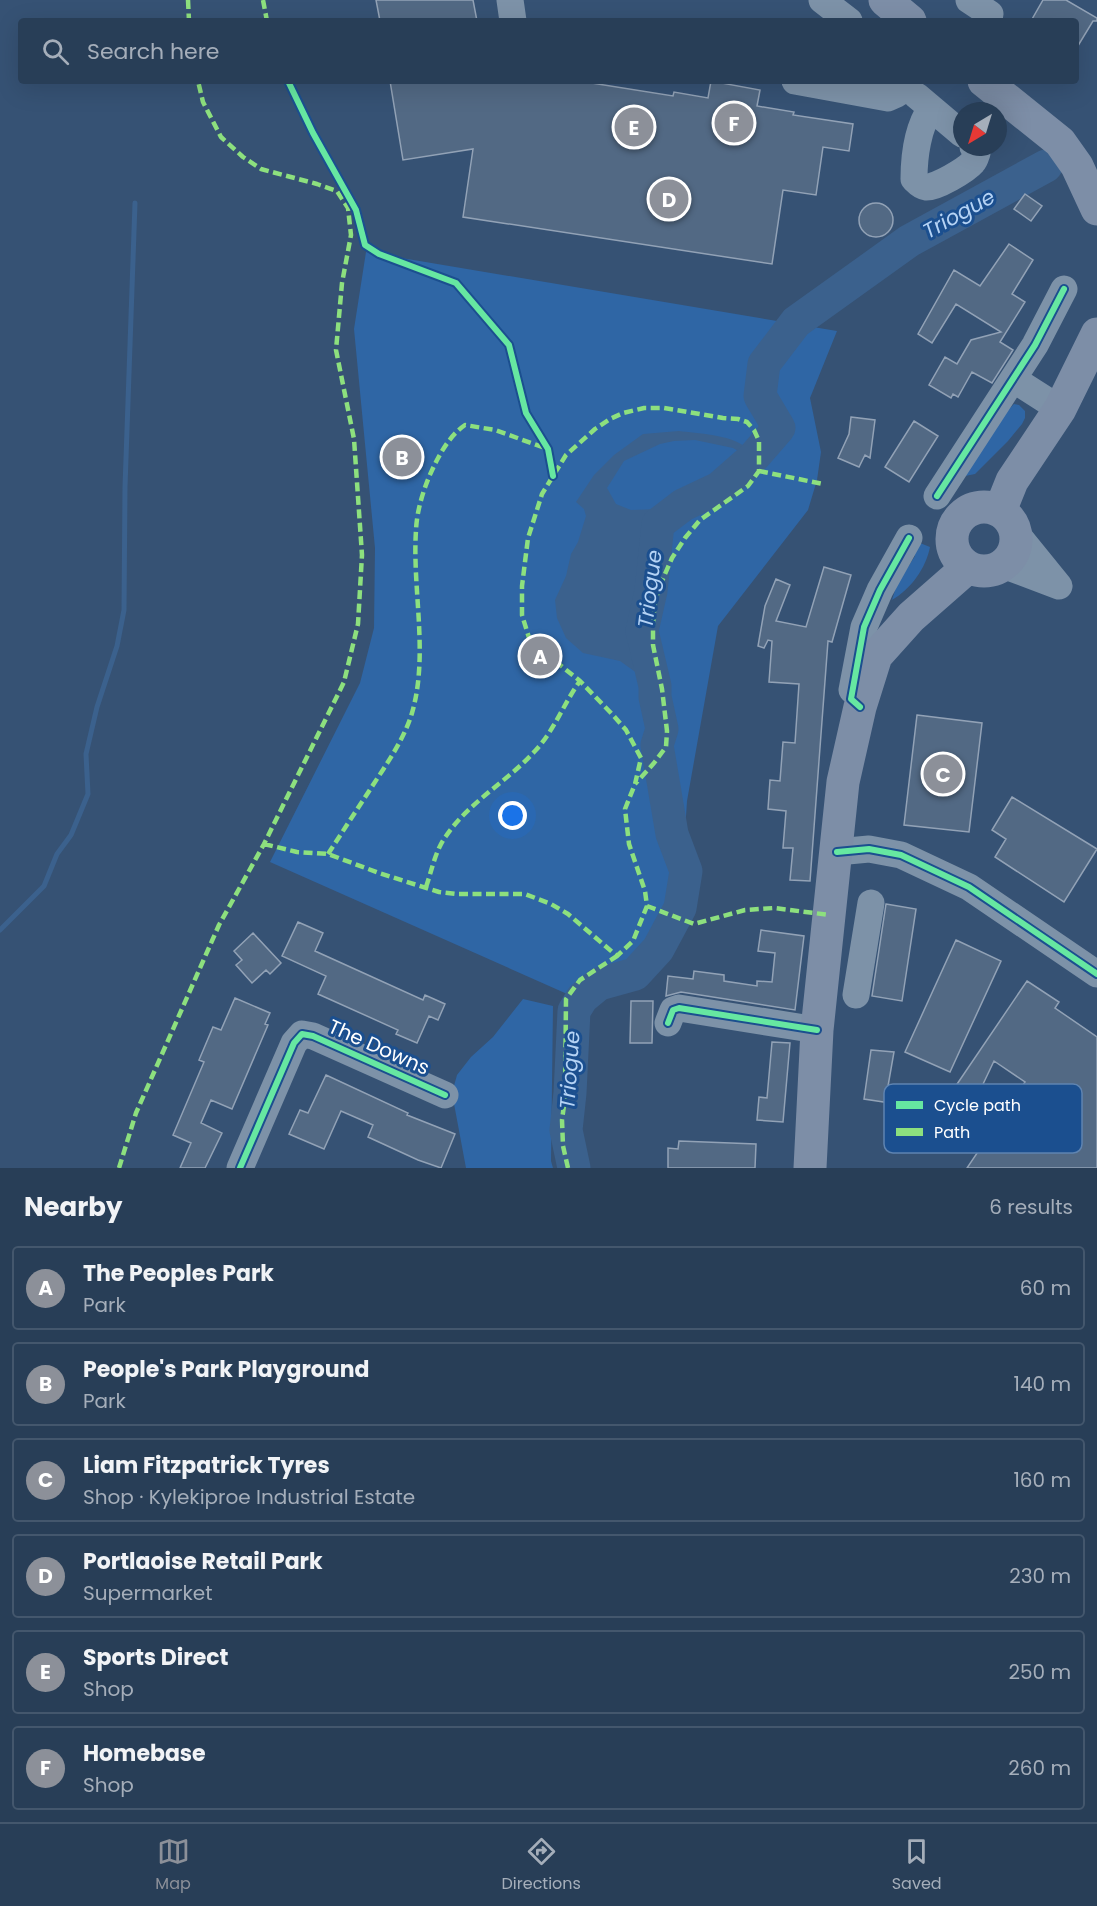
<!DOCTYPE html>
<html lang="en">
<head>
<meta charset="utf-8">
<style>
	:root { --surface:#283e57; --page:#30455d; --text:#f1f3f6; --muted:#a5aeba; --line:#44576d; --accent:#8c9099 }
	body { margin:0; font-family:Poppins,sans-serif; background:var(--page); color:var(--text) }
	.compass { position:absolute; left:953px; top:102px; width:54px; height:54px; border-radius:50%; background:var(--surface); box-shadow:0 6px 24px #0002; rotate:218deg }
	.you { position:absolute; left:513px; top:816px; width:21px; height:21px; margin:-15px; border:4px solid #fff; border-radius:50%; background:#1a73e8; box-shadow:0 0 0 9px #1a73e833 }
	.badge { display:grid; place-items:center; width:39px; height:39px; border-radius:50%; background:var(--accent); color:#fff; font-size:20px; font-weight:700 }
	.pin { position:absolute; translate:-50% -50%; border:3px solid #fff; box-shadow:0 2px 6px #0006 }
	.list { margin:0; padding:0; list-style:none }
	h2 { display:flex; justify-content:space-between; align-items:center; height:78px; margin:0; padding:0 24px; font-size:26px }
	h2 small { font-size:20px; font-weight:400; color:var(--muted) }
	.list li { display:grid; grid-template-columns:39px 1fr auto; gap:18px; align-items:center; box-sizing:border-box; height:84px; margin:0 12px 12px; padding:0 12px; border:2px solid var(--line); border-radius:6px }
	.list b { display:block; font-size:22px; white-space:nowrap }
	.list p { margin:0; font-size:20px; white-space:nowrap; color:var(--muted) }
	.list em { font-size:20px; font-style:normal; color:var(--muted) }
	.icon { flex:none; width:33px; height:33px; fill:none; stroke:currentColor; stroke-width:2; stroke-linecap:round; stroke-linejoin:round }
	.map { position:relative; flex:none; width:1097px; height:1168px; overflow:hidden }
	.search { position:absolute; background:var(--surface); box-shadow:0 6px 24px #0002; left:18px; right:18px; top:18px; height:66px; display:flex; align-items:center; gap:15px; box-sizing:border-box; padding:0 21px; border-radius:6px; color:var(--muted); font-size:22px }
	.sheet { height:654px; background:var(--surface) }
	nav { display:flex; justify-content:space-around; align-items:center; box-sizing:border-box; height:84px; border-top:2px solid var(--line); background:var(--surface); font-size:16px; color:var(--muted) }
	nav a { display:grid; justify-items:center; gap:3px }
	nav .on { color:var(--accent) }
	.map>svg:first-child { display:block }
</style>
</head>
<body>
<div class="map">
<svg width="1097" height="1168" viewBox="0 0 1097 1168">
	<rect width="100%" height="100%" fill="#365274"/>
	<!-- green -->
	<path fill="#2f66a5" d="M 366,252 L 837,331 L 810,398 L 821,452 L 817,480 L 808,510 L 718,626 L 687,801 L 684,848 L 691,872 L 686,911 L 662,963 L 633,985 L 592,1005 L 270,862 L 360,683 L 374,628 L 375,548 L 354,329 Z
		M 1014,404 L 1019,405 L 1025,411 L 1025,418 L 1022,424 L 1008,441 L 975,474 L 965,476 L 999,419 Z
		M 915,541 L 930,547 C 926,568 911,589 892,600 L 897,584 L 915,556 L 909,551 Z
		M 523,999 L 553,1006 L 551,1161 L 553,1168 L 466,1168 L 452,1093 L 457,1075 L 471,1057 L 493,1037 Z"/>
	<!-- water -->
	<path fill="#3b618d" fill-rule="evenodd" d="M 679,431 C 696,433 732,435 745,447 C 748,450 750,456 752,459 L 719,488 L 683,505 L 658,524 L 651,591 L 642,631 L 655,686 L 620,661 L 583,653 L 566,638 L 557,618 L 555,600 L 566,576 L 571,554 L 578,542 L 586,516 L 584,509 L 576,502 L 594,475 L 614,455 L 643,434 ZM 695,440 L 733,448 L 742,453 L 743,462 L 713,487 L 673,507 L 660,509 L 631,510 L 616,504 L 607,488 L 624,461 L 660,444 L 674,441 Z"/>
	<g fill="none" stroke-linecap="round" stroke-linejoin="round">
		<!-- stream -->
		<path stroke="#3b618d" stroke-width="5" d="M 0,930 L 44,886 L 57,854 L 71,835 L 88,794 L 86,754 L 97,707 L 117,646 L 124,610 L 125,487 L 135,203"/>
		<!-- river -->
		<path stroke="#3b618d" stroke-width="33" d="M 574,1168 L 566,1130 L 570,1093 L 574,1011 L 582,998 L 599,984 L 635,974 L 658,949 L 680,908 L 686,871 L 672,834 L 657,745 L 662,729 L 655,697 L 655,686 L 642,631 L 651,591 L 658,524 L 683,505 L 719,488 L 752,459 L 779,428 L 760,396 L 764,364 L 796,322 L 909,241 L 1046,166"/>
	</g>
	<!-- building -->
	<path fill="#526984" stroke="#92a2b6" stroke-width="1.5" d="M 376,0 L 473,0 L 477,21 L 380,21 Z
		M 1043,0 L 1066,0 L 1097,18 L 1097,21 L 1093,21 L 1076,49 L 1076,21 L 1031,21 Z
		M 390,81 L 579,81 L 673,96 L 674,92 L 708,98 L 711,81 L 760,90 L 757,106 L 794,112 L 793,115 L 853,124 L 849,151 L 823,147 L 816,195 L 783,190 L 772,264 L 463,217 L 473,149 L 403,160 Z
		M 1025,194 L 1042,206 L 1031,221 L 1014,209 Z
		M859 220a17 17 0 1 1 34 0a17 17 0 1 1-34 0Z
		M 1009,244 L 1033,260 L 1012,294 L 1025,302 L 1000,342 L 1013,350 L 992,383 L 972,372 L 958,397 L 953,394 L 951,398 L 929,385 L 945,357 L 957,364 L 971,340 L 1001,332 L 956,304 L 932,343 L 918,334 L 954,270 L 980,286 Z
		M 851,417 L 875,420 L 870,458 L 865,455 L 859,467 L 838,458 L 849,434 Z
		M 914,421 L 938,436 L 909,482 L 885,467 Z
		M 824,567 L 851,575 L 832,642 L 828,641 L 810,881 L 790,880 L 793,848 L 783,848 L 786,811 L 768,809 L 770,780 L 780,781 L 783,742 L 795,743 L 799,684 L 769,682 L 772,641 L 768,640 L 764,648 L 758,646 L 765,606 L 776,579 L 790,585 L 776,621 L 806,627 Z
		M 917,715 L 982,723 L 969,832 L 904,825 Z
		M 1012,797 L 1097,849 L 1064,902 L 995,857 L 1006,839 L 992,830 Z
		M 886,904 L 916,909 L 902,1001 L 872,996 Z
		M 298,922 L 323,933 L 315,951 L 423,1000 L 425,995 L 445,1004 L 438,1020 L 429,1016 L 417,1043 L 396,1034 L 398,1030 L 318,994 L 326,976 L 282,956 Z
		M 761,930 L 804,936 L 795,1010 L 681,992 L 666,996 L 668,976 L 693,979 L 694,971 L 724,975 L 724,981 L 757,986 L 757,981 L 772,982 L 775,953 L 758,951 Z
		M 253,933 L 281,963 L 270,974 L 266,970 L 252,983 L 236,965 L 242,960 L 234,951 Z
		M 956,940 L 1001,961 L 950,1072 L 905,1052 Z
		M 1027,981 L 1059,1002 L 1055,1008 L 1097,1037 L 1097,1168 L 967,1168 L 1025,1082 L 994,1061 L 974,1103 L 951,1093 Z
		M 235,998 L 270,1013 L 265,1024 L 268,1025 L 232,1109 L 211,1100 L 201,1123 L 222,1133 L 205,1168 L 180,1168 L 191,1143 L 173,1135 L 204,1062 L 199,1060 L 213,1027 L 221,1030 Z
		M 631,1001 L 653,1001 L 652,1043 L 630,1043 Z
		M 772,1042 L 790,1043 L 783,1122 L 757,1120 L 759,1097 L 767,1098 Z
		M 871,1050 L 894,1052 L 888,1086 L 905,1090 L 903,1105 L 864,1099 Z
		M 326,1075 L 408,1113 L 407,1115 L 455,1134 L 441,1168 L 418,1160 L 368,1137 L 373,1125 L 341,1111 L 324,1149 L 289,1134 L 300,1110 L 308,1113 Z
		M 679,1141 L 756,1144 L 755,1168 L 668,1168 L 668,1148 L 678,1149 Z"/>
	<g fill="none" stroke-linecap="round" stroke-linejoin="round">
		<!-- minor -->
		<path stroke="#7d92a8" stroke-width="27" d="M 510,0 L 513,21
			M 822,0 L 849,21
			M 969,0 L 990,14
			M 795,81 L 888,98 L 897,94 L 906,81
			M 917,96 L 962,134
			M 931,108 C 918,127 914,156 914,179 C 918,183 920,186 926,187 C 936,188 966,170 973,162 C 975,160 976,156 977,153 L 973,147
			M 1013,379 L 1060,409
			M 937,496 L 1035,345 L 1064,289
			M 1003,565 L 1059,586 L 1016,533
			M 852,690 L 864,627 L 880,590 L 909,538
			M 837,852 L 869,849 L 901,855 L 969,887 L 1097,974
			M 856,995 L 871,903
			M 668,1023 L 673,1010 L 679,1008 L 817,1030
			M 240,1168 L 294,1043 L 302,1034 L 313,1036 L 445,1095"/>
		<!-- major -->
		<path stroke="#7d8ea7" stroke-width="33" d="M 885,0 L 910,21
			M 984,81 L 1060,142 L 1077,166 L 1097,209
			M952 539a32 32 0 1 1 64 0a32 32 0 1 1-64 0Z
			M 1000,511 L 1012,481 L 1060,409 L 1097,334
			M 810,1168 L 817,1030 L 843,782 L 860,707 L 876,656 L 911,617 L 968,567"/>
		<!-- quiet -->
		<path stroke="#8de07e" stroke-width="4.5" stroke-dasharray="9 4.5" stroke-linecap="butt" d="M 188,0 L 189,21
			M 263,0 L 267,21
			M 759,471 L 823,484
			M 264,844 L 297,852 L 328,854 L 379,873 L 439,892 L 456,894 L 525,894 L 551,904 L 568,914 L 617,956 L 633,941 L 647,906 L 645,891 L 629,844 L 625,809 L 635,784 L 641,758 L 626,730 L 612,714 L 580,681 L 530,641 L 522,615 L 522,586 L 528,538 L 542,494 L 566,455 L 595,429 L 610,419 L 623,413 L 644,408 L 664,408 L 723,418 L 738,419 L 747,422 L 754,430 L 759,441 L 759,471 L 748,486 L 700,520 L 685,538 L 672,558 L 662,581 L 655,600 L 653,624 L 653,645 L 662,689 L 667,731 L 666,747 L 654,763 L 635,784
			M 328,854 C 343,831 358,808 373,785 C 388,762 404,739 412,713 C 429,654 412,590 416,530 C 417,507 426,481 437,460 C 444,447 452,434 465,425 L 495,430 L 548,449
			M 426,887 C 432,870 435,851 446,836 C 469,802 508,781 535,751 C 554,731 564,703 580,681
			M 647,906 L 694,924 L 745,910 L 774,908 L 830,915
			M 119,1168 L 136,1113 L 219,925 L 264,844 L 344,682 L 358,624 L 362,555 L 354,439 L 336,350 L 342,283 L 351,235 L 348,208 L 337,191 L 317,184 L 261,169 L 243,157 L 221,137 L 203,102 L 198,81
			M 568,1168 L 563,1146 L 562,1120 L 565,1098 L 566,999 L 580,980 L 617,956"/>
		<defs>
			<path id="cycleway" d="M 288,81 L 313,133 L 356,210 L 365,245 L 379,254 L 456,283 L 509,345 L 526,413 L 548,449 L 553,476
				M 937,496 L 1035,345 L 1064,289
				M 860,707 L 851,699 L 864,627 L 880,590 L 909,538
				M 837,852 L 869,849 L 901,855 L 969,887 L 1097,974
				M 668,1023 L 673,1010 L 679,1008 L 817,1030
				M 240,1168 L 294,1043 L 302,1034 L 313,1036 L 445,1095"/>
		</defs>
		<!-- cycleway casing -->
		<use href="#cycleway" stroke="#1b4f8f" stroke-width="10"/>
		<!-- cycleway -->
		<use href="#cycleway" stroke="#66e7a1" stroke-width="6"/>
	</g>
	<g text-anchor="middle" stroke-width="6" stroke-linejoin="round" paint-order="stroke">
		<!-- street labels -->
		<g font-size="20" fill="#fff" stroke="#1b4f8f">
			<text transform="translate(379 1047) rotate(24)" y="7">The Downs</text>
		</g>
		<!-- water labels -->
		<g font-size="21" font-style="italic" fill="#b5d3f5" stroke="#1b4f8f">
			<text transform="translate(959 214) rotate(-29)" y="7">Triogue</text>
			<text transform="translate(650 589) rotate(-83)" y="7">Triogue</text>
			<text transform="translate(570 1070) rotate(-86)" y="7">Triogue</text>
		</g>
	</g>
	<!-- legend -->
	<rect x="884" y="1084" width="198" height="69" rx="9" fill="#1b4f8f" stroke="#5f84b1" stroke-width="1.5"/>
	<rect x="896" y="1101" width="27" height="8" fill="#66e7a1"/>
	<rect x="896" y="1128" width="27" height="8" fill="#8de07e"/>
	<g font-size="16" fill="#fff">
		<text x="934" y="1111">Cycle path</text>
		<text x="934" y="1138">Path</text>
	</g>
</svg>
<svg class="compass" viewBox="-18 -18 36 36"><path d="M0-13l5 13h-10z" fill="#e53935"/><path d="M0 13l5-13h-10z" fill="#a5aeba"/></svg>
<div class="you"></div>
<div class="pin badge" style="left:540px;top:656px">A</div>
<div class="pin badge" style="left:402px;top:457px">B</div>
<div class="pin badge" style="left:943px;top:774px">C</div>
<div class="pin badge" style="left:669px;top:199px">D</div>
<div class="pin badge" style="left:634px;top:127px">E</div>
<div class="pin badge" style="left:734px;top:123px">F</div>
<div class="search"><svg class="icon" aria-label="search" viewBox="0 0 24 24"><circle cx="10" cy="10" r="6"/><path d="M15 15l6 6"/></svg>Search here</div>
</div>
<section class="sheet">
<h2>Nearby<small>6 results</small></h2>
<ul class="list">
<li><span class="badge">A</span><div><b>The Peoples Park</b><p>Park</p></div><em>60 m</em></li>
<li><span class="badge">B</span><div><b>People's Park Playground</b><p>Park</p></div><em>140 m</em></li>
<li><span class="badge">C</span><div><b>Liam Fitzpatrick Tyres</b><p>Shop · Kylekiproe Industrial Estate</p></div><em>160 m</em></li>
<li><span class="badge">D</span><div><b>Portlaoise Retail Park</b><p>Supermarket</p></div><em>230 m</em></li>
<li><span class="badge">E</span><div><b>Sports Direct</b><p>Shop</p></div><em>250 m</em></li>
<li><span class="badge">F</span><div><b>Homebase</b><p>Shop</p></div><em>260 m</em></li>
</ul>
</section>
<nav>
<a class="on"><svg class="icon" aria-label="map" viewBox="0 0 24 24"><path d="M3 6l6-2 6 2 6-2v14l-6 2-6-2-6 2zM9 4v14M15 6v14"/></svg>Map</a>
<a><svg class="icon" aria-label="directions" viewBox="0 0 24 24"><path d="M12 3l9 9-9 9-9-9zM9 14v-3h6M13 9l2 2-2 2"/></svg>Directions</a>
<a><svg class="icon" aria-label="saved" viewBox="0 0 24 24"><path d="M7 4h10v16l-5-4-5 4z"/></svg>Saved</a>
</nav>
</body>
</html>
